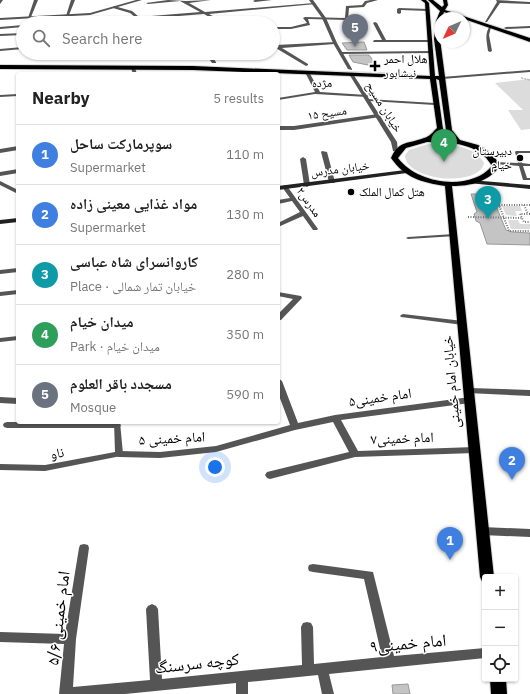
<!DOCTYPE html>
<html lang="en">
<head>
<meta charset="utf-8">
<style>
	:root { --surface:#fff; --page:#f2f2f2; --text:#222; --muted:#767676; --line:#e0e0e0; --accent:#000 }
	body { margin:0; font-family:"IBM Plex Sans","Noto Naskh Arabic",sans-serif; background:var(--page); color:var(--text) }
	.controls { position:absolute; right:12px; bottom:12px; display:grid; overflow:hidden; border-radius:4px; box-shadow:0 1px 3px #0004 }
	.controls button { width:36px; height:36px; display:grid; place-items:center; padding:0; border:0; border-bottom:1px solid var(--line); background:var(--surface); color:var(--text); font:20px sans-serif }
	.compass { position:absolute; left:434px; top:12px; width:36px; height:36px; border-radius:50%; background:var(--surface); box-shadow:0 1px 3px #0004; rotate:226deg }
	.you { position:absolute; left:215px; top:467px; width:14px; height:14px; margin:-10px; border:3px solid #fff; border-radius:50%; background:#1a73e8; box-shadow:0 0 0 6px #1a73e833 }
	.badge { display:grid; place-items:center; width:26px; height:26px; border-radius:50%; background:var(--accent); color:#fff; font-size:13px; font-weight:700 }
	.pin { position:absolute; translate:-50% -33px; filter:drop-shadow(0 1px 2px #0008) }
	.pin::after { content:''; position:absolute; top:21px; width:14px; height:12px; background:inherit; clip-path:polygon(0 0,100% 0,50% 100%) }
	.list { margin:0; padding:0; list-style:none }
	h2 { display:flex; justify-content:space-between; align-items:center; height:52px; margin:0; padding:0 16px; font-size:17px }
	h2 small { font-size:13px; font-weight:400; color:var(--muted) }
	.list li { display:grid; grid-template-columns:26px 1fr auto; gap:12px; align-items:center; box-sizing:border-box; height:60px; padding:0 16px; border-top:1px solid var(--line) }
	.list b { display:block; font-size:15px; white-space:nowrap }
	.list p { margin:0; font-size:13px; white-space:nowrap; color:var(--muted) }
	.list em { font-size:13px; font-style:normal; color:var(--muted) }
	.icon { flex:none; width:22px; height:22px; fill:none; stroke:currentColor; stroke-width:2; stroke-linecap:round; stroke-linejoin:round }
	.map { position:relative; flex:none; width:530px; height:694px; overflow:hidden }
	.search { position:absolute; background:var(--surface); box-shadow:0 1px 3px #0004; left:16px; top:16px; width:264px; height:44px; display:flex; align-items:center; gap:10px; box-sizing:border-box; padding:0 14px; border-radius:22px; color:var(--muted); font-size:15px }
	.panel { position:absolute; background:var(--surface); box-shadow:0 1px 3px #0004; left:16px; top:72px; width:264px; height:352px; border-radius:4px }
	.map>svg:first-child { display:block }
</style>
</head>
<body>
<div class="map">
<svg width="530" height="694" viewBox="0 0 530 694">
	<rect width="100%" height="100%" fill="#fff"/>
	<!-- green -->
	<path fill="#dcdcdc" d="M 200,67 L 418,73 L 412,75 Z
		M 530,79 L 530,129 L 521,130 L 508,110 L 523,110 L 495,83 Z
		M 428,144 C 447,144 474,144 484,163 C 479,188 405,181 405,155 L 409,150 Z
		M 502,206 L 520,206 L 522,211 L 515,211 L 517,216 L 506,215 Z
		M 508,220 L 518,220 L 520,224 L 530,224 L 530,229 L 511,229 Z"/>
	<!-- building -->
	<path fill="#c4c4c4" stroke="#999" d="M 364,42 L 367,50 L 347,50 L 342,43 Z
		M 349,55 L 369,55 L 378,67 L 353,62 Z
		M 471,194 L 491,194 L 506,230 L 512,232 L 530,233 L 530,245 L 487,244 L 480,223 L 476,221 L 474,214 L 477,212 Z
		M 408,684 L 410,694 L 393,694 L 392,685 Z"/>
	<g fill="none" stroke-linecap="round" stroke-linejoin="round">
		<defs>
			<path id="primary" d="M 421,0 L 426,0 L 429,3 L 435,76 L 439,76 L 434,39 L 436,21 L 440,11 L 428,0 L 433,0 L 442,7 L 444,5 L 443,0 L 447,0 L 448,5 L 445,10 L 530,38 L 530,42 L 444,12 L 442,18 L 440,18 L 440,39 L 452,130 L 460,140 L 478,145 L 487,150 L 494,156 L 500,166 C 488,182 471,186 452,186 L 494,577 L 485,577 L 485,582 L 482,581 L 480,577 L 445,186 C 421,182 405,178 391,158 C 399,140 409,144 424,138 C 429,137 433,132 437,128 L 430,79 L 193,70 L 0,69 L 0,65 L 193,66 L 430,76 L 425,3 ZM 436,79 L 439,80 L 446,130 L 452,139 L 433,138 L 443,129 ZM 427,142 C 451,142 479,143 492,166 C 470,192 417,184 398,158 L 406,148 Z
				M 490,679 L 506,679 L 507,694 L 491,694 Z"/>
		</defs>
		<!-- primary casing -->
		<use href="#primary" stroke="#dbdbdb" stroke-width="2"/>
		<!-- path-far1 -->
		<path stroke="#777" stroke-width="1.5" stroke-dasharray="0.5 1" stroke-linecap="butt" d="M 521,78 L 530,80"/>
		<!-- path -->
		<path stroke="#777" stroke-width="2" stroke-dasharray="1 1.5" stroke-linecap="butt" d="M 524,205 L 528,214
			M 530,205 L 499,205 L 509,231 L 530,231
			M 530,214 L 520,214 L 524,222 L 530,222
			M 468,217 L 522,218"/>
		<!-- service -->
		<path fill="#555" fill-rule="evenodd" d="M 490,26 L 491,27 L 489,35 L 492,51 L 490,52 L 488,51 C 487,42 484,34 490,26 Z
			M 516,151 L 530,151 L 530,153 L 519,153 L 522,163 L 530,164 L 530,166 L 523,166 L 527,178 L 530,178 L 530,180 L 523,180 L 519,166 L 495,164 L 493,163 L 495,162 L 518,163 L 515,152 Z
			M 454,234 L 456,235 L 456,236 L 408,239 L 406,238 L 408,237 Z
			M 403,314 L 463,321 L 466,323 L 463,325 L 401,317 L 400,316 L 401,315 Z
			M 18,336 L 18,340 L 0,342 L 0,338 Z
			M 114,422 L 120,422 L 123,454 L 121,456 L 45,471 L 0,470 L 0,464 L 45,465 L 115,452 Z"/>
		<!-- minor -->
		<path fill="#555" fill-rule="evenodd" d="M 0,0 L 3,0 L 0,4 Z
			M 34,0 L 38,0 L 31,17 L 28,18 Z
			M 71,0 L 75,0 L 69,15 L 66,16 Z
			M 168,0 L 186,1 L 211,0 L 189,3 L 205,12 L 314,3 L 316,4 L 209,14 L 225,23 L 220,23 L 204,14 L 141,19 L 143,21 L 141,22 L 137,20 L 79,23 L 135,17 L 130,13 L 113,8 L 114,6 L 132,11 L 139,17 L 200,12 L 180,1 L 148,4 L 146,3 Z
			M 255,0 L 272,0 L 255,2 L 253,1 Z
			M 371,0 L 378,0 L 367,3 L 364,7 L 349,8 L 348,20 L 308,19 L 310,25 L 291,29 L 273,29 L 273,27 L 291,27 L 307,23 L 303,18 L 305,17 L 345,18 L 346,6 L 362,5 L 365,1 Z
			M 496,0 L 530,2 L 530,4 L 500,3 L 487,22 L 485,22 L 497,2 Z
			M 399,8 L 428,9 L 430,10 L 428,11 L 401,10 L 401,13 L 399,14 L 397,13 L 397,9 Z
			M 375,22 L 377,23 L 386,40 L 430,40 L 432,41 L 430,42 L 373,42 L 374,40 L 382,40 L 373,23 Z
			M 23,25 L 23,27 L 0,29 L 0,27 Z
			M 530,26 L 530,28 L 506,29 L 504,28 L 506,27 Z
			M 23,33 L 23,35 L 0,36 L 0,34 Z
			M 336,42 L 335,44 L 282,48 L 308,64 L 308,65 L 306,66 L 274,47 L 276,45 Z
			M 23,47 L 23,49 L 0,51 L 0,49 Z
			M 431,51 L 433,51 L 433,53 L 341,54 L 339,53 L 341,52 Z
			M 154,53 L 158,53 L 159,55 L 182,53 L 158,57 Z
			M 205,53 L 209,53 L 216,62 L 216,63 L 212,63 Z
			M 133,67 L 135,68 L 137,74 L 133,74 L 131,68 Z
			M 307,71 L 309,72 L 320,92 L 367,95 L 369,96 L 367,97 L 315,94 L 278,100 L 278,98 L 315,92 L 305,72 Z
			M 18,94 L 18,96 L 0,97 L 0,95 Z
			M 367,99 L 435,103 L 437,104 L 435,105 L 369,101 L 367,101 Z
			M 378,114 L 381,116 L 380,117 L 294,130 L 278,130 L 278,126 L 294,126 Z
			M 18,146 L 18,150 L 0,153 L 0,149 Z
			M 322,151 L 327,152 L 335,182 L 334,183 L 330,183 L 329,182 L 321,152 Z
			M 303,157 L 306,159 L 310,185 L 307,187 L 304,185 L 300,159 Z
			M 18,169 L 18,173 L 0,176 L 0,172 Z
			M 0,181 L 18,190 L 18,194 L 0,185 Z
			M 285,185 L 287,186 L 318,229 L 317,230 L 313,230 L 303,216 L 278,227 L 278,223 L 300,212 L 292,201 L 278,204 L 278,200 L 290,198 L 282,187 Z
			M 18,268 L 18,272 L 0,274 L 0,270 Z
			M 18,290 L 18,294 L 0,296 L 0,292 Z
			M 278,292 L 301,296 L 302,298 L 281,320 L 278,320 L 278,314 L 293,299 L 278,296 Z
			M 278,378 L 282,381 L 298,423 L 335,415 L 470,397 L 473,398 L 474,400 L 470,403 L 341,420 L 358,451 L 475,447 L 478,448 L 480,450 L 478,452 L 475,453 L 355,457 L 270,479 L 267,478 L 265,475 L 267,472 L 349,452 L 333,422 L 295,430 L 216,452 L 160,458 L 119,457 L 116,456 L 114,454 L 116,452 L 119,451 L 160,452 L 216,446 L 290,425 L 278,393 Z
			M 470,388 L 530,390 L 530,396 L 467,393 L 466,391 L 467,389 Z
			M 0,397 L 18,398 L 18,404 L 0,403 Z
			M 7,422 L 117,422 L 121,425 L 120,427 L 117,428 L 7,428 L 4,427 L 3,425 L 4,423 Z
			M 482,527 L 530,529 L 530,537 L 482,535 L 478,534 L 477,531 L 478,528 Z
			M 84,544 L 88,545 L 89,548 L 76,639 L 73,687 L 150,680 L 146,609 L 148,606 L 152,604 L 156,606 L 158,609 L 162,679 L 302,665 L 301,627 L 303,623 L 307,622 L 311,623 L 313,627 L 314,664 L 382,657 L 364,579 L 313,572 L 309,571 L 308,568 L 309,565 L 313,564 L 373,572 L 394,656 L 485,648 L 485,658 L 329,674 L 334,694 L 322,694 L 318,675 L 248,682 L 248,694 L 236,694 L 236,683 L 125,694 L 59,694 L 64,644 L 0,642 L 0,632 L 65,634 L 79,548 L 80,545 Z"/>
		<!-- tertiary -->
		<path fill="#555" fill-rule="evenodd" d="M 136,0 L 142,0 L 90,15 L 0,20 L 0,18 L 90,13 Z
			M 309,0 L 313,0 L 326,18 L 337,43 L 352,69 L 352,70 L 348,69 L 333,43 L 322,18 Z
			M 530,70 L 530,72 L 442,79 L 440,78 L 442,77 Z
			M 349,73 L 353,74 L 397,142 L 398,152 L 393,151 L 391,142 L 349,74 Z"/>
		<!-- secondary -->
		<path fill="#222" fill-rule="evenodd" d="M 405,170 L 407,171 L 407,173 L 278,190 L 278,186 Z
			M 470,180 L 530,185 L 530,189 L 468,183 L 467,182 Z
			M 18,218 L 18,222 L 0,224 L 0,220 Z"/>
		<!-- primary -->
		<use href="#primary" fill="#000" fill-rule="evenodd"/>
	</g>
	<!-- markers -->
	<g fill="#000" stroke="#fff" stroke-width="1.5">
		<path d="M373 60h4v4h4v4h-4v4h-4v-4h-4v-4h4z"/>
		<circle cx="520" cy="158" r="4"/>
		<circle cx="351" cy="192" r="4"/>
	</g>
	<g text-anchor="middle" stroke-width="3" stroke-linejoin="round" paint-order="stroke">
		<!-- far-poi labels -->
		<g font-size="12" fill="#000" stroke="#fff" text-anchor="start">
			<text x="384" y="63">هلال احمر<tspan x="384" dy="14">نیشابور</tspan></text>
			<text x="512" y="155" text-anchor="end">دبیرستان<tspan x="512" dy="14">خیام</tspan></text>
			<text x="359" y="196">هتل کمال الملک</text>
		</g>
		<!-- far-street labels -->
		<g font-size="12" fill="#000" stroke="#fff">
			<text transform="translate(322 83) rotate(-1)" y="4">مژده</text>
			<text transform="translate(384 107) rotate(58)" y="4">خیابان مسیح</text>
			<text transform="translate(327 113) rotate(-8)" y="4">مسیح ۱۵</text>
			<text transform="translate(340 169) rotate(-7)" y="4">خیابان مدرس</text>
			<text transform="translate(309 202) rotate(55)" y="4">مدرس۲</text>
		</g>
		<!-- street labels -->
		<g font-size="14" fill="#000" stroke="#fff">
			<text transform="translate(451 382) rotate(-95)" y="5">خیابان امام خمینی</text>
			<text transform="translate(380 397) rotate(-8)" y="5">امام خمینی۵</text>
			<text transform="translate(172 438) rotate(-3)" y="5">امام خمینی ۵</text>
			<text transform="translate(402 438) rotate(-2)" y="5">امام خمینی۷</text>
			<text transform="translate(57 453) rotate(-11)" y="5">ناو</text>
		</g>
		<!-- near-street labels -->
		<g font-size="17" fill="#000" stroke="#fff">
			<text transform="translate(58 618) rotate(-83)" y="6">امام خمینی ۵/۶</text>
			<text transform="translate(408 643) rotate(-5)" y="6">امام خمینی۹</text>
			<text transform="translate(197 663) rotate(-6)" y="6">کوچه سرسنگ</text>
		</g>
	</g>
</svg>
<div class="controls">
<button>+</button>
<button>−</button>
<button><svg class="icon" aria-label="locate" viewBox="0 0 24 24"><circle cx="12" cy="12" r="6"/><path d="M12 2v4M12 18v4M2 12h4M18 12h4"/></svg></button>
</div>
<svg class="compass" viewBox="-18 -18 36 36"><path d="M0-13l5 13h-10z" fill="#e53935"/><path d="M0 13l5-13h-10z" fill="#767676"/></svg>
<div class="you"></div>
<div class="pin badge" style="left:450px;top:560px;background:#3f7fe0">1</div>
<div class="pin badge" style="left:512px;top:480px;background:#3f7fe0">2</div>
<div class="pin badge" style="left:488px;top:219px;background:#0f9aa8">3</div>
<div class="pin badge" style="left:444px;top:162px;background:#2e9e5b">4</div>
<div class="pin badge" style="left:355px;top:47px;background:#6b7280">5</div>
<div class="search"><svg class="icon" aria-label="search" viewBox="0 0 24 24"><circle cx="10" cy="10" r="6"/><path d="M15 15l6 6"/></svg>Search here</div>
<section class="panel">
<h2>Nearby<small>5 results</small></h2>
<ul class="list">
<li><span class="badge" style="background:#3f7fe0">1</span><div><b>سوپرمارکت ساحل</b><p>Supermarket</p></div><em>110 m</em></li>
<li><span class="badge" style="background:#3f7fe0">2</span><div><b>مواد غذایی معینی زاده</b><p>Supermarket</p></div><em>130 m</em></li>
<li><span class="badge" style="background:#0f9aa8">3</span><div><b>کاروانسرای شاه عباسی</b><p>Place · خیابان تمار شمالی</p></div><em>280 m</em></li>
<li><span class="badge" style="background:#2e9e5b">4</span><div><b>میدان خیام</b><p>Park · میدان خیام</p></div><em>350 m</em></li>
<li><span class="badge" style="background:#6b7280">5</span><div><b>مسجدد باقر العلوم</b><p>Mosque</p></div><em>590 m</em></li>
</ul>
</section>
</div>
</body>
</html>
